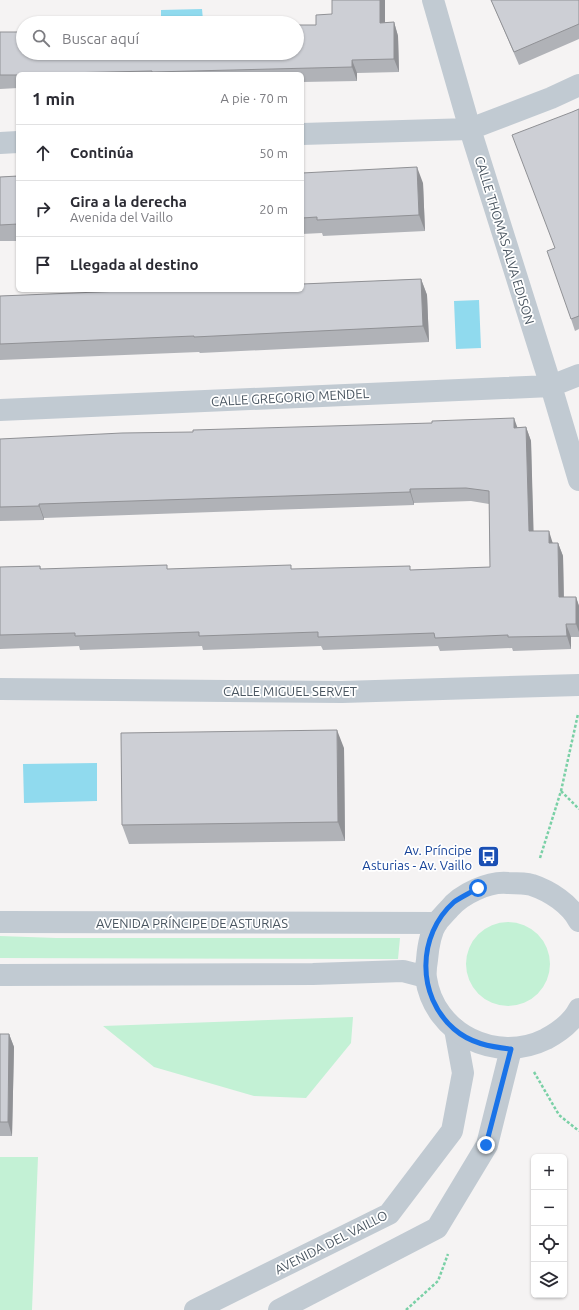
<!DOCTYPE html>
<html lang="es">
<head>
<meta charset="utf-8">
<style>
	:root { --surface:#fff; --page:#f7f7f7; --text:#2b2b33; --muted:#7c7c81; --line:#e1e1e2 }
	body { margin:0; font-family:Ubuntu,sans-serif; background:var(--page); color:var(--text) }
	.controls { position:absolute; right:12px; bottom:12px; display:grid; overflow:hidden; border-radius:6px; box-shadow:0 1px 3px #0004 }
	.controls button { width:36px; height:36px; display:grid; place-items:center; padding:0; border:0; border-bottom:1px solid var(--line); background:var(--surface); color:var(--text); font:20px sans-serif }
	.stop { position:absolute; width:12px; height:12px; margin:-9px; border:3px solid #1a73e8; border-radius:50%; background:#fff }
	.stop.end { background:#1a73e8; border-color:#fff; box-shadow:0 1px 4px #0008 }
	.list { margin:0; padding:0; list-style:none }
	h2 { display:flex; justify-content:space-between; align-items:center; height:52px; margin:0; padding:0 16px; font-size:17px }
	h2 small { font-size:13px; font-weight:400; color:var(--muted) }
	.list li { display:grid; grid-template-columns:26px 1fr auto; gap:12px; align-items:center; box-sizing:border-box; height:56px; padding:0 16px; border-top:1px solid var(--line) }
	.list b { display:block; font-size:15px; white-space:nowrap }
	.list p { margin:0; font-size:13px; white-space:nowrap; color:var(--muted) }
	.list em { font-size:13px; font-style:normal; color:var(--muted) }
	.icon { flex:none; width:22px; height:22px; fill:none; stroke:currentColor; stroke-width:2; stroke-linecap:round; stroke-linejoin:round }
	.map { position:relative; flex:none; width:579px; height:1310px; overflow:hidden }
	.search { position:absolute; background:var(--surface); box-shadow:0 1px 3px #0004; left:16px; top:16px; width:288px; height:44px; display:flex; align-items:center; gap:10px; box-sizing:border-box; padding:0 14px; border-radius:22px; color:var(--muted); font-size:15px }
	.panel { position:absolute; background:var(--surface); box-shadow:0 1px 3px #0004; left:16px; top:72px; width:288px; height:220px; border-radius:6px }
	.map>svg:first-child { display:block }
</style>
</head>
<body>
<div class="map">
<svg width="579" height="1310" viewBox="0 0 579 1310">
	<rect width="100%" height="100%" fill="#f5f3f3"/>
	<!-- green -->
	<path fill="#c3f1d5" d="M466 964a42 42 0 1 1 84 0a42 42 0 1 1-84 0Z
		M 0,936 L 56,938 L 400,938 L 398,959 L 0,958 Z
		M 353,1017 L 351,1043 L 306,1098 L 254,1096 L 154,1067 L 103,1026 Z
		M 0,1157 L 38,1157 L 32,1310 L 0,1310 Z"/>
	<!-- water -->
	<path fill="#90daee" d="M 202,9 L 203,20 L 161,21 L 161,10 Z
		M 479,300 L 481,348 L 456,349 L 454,301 Z
		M 97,763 L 97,801 L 24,803 L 23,764 Z"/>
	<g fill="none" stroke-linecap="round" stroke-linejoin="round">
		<!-- path -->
		<path stroke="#7ad0a6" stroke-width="2.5" stroke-dasharray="3 2" stroke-linecap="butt" d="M 561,791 L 579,809
			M 540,858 L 561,791 L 578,714
			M 534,1072 L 559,1115 L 579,1131
			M 406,1310 L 438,1281 L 448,1254"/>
		<!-- minor -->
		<path stroke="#c1cad2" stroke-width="22" d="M 433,0 L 470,129 L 551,386 L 579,480
			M 302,134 L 470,129 L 551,98 L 579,85
			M 0,143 L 18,142
			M 0,410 L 551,386 L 579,375
			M 0,689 L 342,692 L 579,685
			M 195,1310 L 389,1214 L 452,1131 L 463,1073 L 455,1029
			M 279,1310 L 437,1228 L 487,1145 L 511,1049"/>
		<!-- tertiary -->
		<path stroke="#c1cad2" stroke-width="22" d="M 579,921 C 570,904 550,891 532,885 C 525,883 516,883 508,883 C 489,881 461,894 449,909 C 445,913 441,918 437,922 C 430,933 428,947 427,960 C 426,966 425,972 426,978 C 434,1034 496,1064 546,1039 C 559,1032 572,1023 579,1009
			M 0,922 L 437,923
			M 0,975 L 313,974 L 403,971 L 426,977"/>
	</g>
	<!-- wall -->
	<path fill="#b0b2b7" d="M 332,0 L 385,0 L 385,23 L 394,22 L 398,36 L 399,72 L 357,73 L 357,81 L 302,82 L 302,74 L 18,74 L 18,88 L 0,89 L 0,32 L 23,53 L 316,25 L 332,14 Z
		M 491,0 L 579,0 L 579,39 L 519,65 Z
		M 579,109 L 579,329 L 575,331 L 571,319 L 572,112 Z
		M 302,173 L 423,183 L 425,231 L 323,236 L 322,233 L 302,234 Z
		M 18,176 L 18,241 L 0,241 L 0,177 Z
		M 421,279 L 427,295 L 429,342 L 200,353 L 199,352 L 0,360 L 0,296 L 168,290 Z
		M 526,427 L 531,441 L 533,531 L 553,543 L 558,543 L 563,556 L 564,597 L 576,597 L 579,606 L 579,637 L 571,637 L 571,649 L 513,651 L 512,648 L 440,651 L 438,646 L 323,650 L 321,646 L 203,650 L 202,646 L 80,650 L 79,646 L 0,649 L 0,567 L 40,566 L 41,569 L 411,570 L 490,567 L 489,504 L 471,501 L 414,503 L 414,505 L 44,518 L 44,520 L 0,521 L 0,439 Z
		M 344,748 L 345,841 L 129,844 L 122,825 Z
		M 0,1034 L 9,1034 L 14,1047 L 12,1136 L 0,1136 Z"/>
	<!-- shaded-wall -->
	<path fill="#909195" d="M 380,0 L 385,0 L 385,36 L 380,23 Z
		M 394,22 L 398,36 L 399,72 L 394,59 Z
		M 352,60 L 357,73 L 357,81 L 352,67 Z
		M 417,167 L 423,183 L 425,231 L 419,215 Z
		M 421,279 L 427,295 L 429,342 L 423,326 Z
		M 514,418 L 519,432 L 514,428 Z
		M 526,427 L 531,441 L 534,545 L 529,531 Z
		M 410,489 L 414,503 L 414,505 L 410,492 Z
		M 39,504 L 44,518 L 44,520 L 39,506 Z
		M 549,531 L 553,544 L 549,543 Z
		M 558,543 L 563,556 L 564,611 L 559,597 Z
		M 576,597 L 579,606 L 579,632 L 576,624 Z
		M 566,624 L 571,637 L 571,649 L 567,636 Z
		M 337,730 L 344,748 L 345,841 L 338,822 Z
		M 9,1034 L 14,1047 L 12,1136 L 8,1122 Z"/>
	<!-- building -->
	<path fill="#cdcfd5" stroke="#909195" d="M 332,0 L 380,0 L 380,23 L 394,22 L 394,59 L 352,60 L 352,67 L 152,72 L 152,71 L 18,74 L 18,75 L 0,75 L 0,32 L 22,32 L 22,30 L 23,30 L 23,53 L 297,53 L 297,25 L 316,25 L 316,15 L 332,14 Z
		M 491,0 L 579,0 L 579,24 L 514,52 Z
		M 222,17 L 222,23 L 185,23 L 185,18 Z
		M 93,19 L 93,23 L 56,23 L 56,20 Z
		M 579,109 L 579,316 L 571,319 L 547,251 L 555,248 L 512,135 L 572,112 Z
		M 417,167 L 419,215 L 317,220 L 317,217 L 302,218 L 302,173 Z
		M 18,176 L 18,224 L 0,225 L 0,177 Z
		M 421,279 L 423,326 L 194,337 L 194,336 L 0,344 L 0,296 L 147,290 L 302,290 L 302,284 Z
		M 514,418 L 514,428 L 526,427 L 529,531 L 549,531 L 549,543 L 558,543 L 559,597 L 576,597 L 576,624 L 566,624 L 567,636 L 508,637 L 508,635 L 435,638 L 434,633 L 318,637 L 318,632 L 199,636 L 199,632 L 75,636 L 75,633 L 0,635 L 0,567 L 40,566 L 40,569 L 167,565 L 167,569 L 291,565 L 291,569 L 410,566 L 410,570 L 490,567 L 489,491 L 466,488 L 410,489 L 410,492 L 39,504 L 39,506 L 0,507 L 0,439 L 122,433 L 193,432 L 193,430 L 432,423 L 432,421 Z
		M 337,730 L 338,822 L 122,825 L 121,733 Z
		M 0,1034 L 9,1034 L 8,1122 L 0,1122 Z"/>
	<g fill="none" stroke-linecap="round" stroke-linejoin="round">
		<!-- route -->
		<path stroke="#1a73e8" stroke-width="5" d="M 478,888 C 470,893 461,897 454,902 C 417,935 416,996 454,1029 C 470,1043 490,1047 511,1049 L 486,1145"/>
	</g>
	<!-- icons -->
	<defs>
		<symbol id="bus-square" viewBox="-11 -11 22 22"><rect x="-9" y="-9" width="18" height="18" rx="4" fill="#1a4fb4" stroke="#fff"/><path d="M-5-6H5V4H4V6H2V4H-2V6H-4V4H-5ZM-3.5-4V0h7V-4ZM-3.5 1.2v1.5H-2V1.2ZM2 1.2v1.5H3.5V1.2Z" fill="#fff"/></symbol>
	</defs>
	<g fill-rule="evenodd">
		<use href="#bus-square" x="476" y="844" width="25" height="25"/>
	</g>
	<g text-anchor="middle" stroke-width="3.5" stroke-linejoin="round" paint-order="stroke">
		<!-- street labels -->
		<g font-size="13" fill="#4a5661" stroke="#fff">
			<text transform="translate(505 240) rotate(73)" y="5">CALLE THOMAS ALVA EDISON</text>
			<text transform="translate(290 397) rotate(-3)" y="5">CALLE GREGORIO MENDEL</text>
			<text x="290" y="696">CALLE MIGUEL SERVET</text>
			<text x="192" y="928">AVENIDA PRÍNCIPE DE ASTURIAS</text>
			<text transform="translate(331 1242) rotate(-27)" y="5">AVENIDA DEL VAILLO</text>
		</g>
		<!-- transit labels -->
		<g font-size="13" fill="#164399" stroke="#fff" text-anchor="end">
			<text x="472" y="855">Av. Príncipe<tspan x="472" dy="15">Asturias - Av. Vaillo</tspan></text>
		</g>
	</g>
</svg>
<div class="controls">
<button>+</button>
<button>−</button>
<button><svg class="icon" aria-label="locate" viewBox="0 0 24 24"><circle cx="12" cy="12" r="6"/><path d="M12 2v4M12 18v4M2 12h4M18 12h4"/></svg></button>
<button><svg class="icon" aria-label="layers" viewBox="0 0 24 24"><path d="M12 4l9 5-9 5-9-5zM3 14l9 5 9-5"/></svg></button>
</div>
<div class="stop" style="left:478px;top:888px"></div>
<div class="stop end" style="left:486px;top:1145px"></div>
<div class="search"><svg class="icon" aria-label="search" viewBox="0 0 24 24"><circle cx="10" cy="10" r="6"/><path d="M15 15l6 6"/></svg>Buscar aquí</div>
<section class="panel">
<h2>1 min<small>A pie · 70 m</small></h2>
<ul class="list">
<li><svg class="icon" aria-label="ahead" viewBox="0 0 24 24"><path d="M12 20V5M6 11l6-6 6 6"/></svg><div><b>Continúa</b></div><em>50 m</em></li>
<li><svg class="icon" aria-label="right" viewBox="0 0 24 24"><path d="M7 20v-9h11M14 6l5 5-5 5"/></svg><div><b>Gira a la derecha</b><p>Avenida del Vaillo</p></div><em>20 m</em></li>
<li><svg class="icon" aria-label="arrive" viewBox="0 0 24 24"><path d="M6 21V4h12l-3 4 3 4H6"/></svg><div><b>Llegada al destino</b></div></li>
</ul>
</section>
</div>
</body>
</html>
